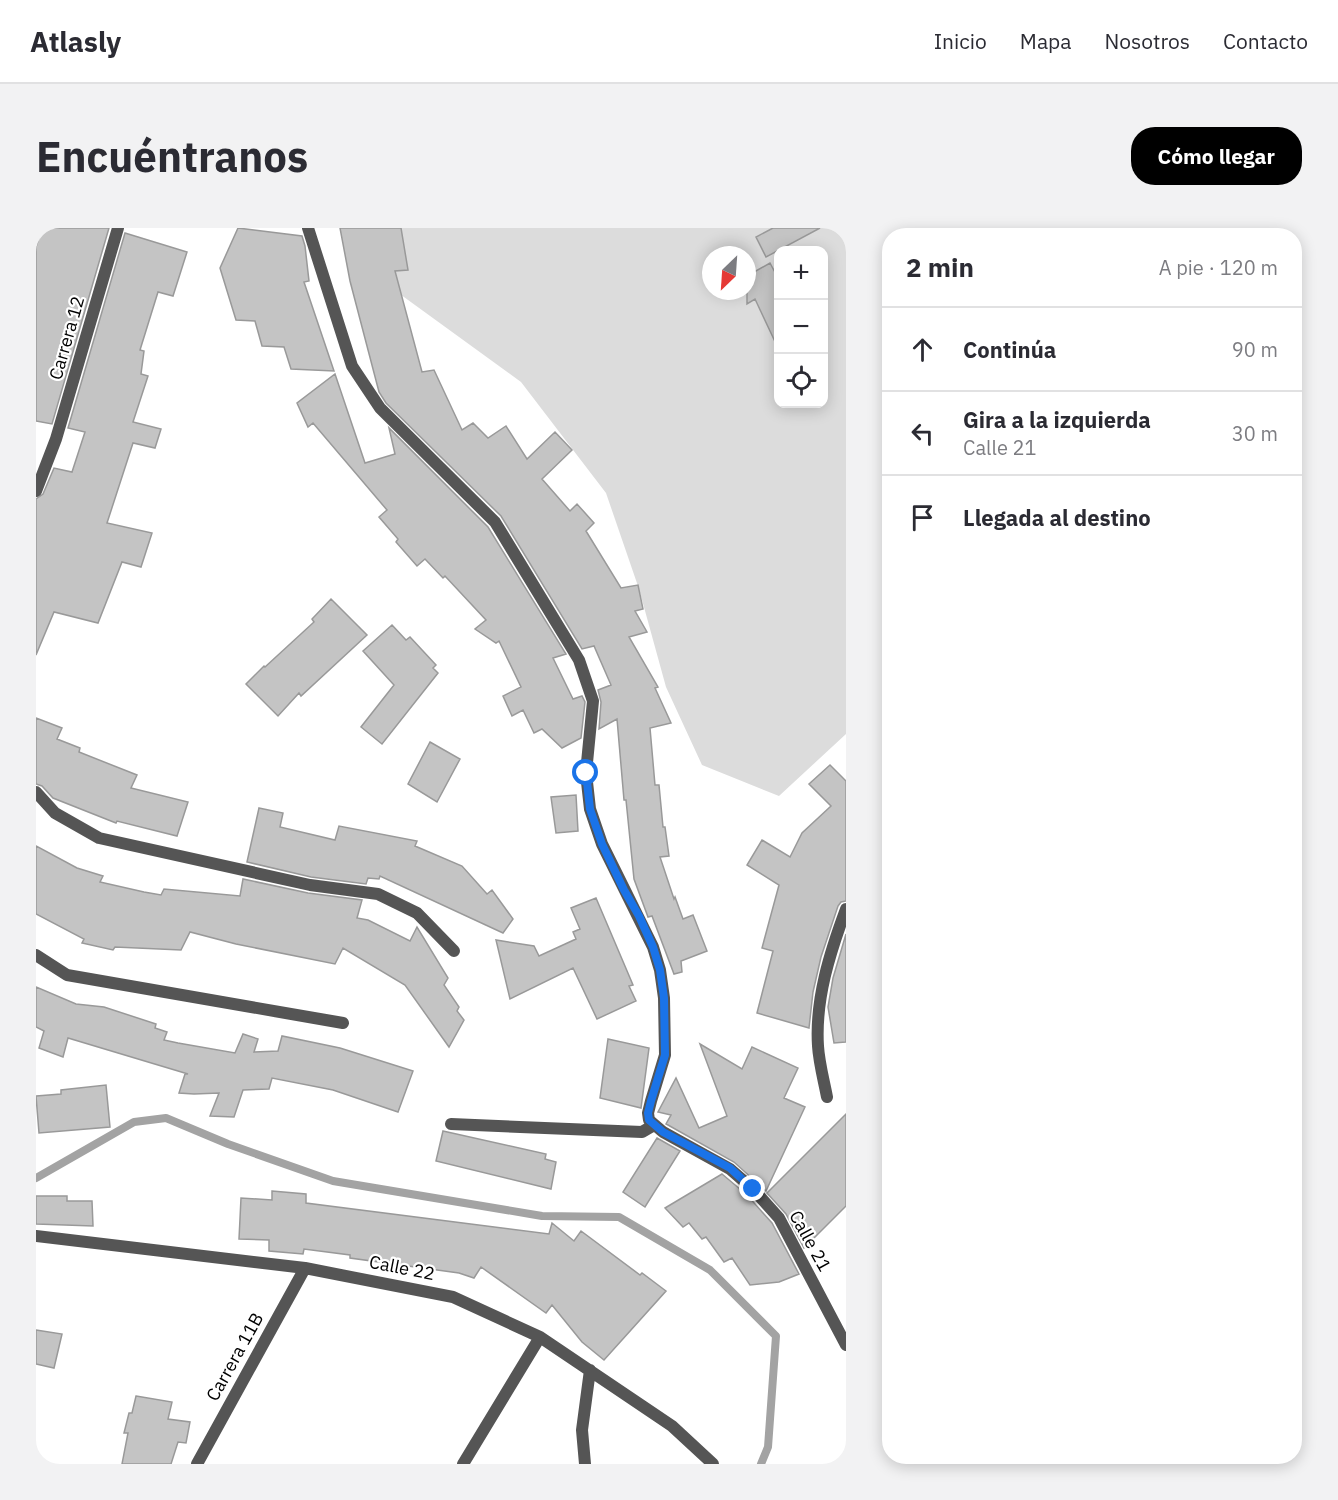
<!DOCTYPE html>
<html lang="es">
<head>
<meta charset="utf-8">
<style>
	:root { --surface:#fff; --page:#f2f2f3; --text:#2b2b33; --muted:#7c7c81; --line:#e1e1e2; --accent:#000 }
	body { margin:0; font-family:"IBM Plex Sans",sans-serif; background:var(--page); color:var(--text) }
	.controls { position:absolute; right:18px; top:18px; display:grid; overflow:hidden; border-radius:12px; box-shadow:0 3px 15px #0003 }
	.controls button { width:54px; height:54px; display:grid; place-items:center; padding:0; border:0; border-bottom:2px solid var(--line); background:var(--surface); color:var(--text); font:30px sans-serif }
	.compass { position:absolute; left:666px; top:18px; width:54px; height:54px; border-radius:50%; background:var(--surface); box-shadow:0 3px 15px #0003; rotate:205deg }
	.stop { position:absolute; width:18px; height:18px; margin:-14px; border:4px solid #1a73e8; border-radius:50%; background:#fff }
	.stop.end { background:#1a73e8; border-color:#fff; box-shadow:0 2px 6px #0008 }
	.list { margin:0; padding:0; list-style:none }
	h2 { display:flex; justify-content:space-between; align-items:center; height:78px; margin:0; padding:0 24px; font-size:26px }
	h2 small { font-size:20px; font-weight:400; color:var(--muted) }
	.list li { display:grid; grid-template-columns:39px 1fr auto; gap:18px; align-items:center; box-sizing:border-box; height:84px; padding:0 24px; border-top:2px solid var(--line) }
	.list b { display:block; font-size:22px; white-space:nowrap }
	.list p { margin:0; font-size:20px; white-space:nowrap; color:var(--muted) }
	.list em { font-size:20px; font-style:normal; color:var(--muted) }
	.icon { flex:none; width:33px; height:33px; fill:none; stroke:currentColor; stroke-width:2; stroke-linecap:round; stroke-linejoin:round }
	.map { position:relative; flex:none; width:810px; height:1236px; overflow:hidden; border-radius:24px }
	header { display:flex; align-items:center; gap:36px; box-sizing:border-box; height:84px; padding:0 30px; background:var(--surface); border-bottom:2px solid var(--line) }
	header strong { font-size:28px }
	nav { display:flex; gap:33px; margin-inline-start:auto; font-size:21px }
	.intro { display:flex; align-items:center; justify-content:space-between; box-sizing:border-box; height:144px; padding:0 36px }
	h1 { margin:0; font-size:42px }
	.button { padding:15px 27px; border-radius:24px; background:var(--accent); color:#fff; font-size:21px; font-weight:700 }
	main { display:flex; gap:36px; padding:0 36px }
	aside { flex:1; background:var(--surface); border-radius:24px; box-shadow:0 3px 15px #0003 }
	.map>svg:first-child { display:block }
</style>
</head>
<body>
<header>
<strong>Atlasly</strong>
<nav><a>Inicio</a><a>Mapa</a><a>Nosotros</a><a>Contacto</a></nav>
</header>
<div class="intro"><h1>Encuéntranos</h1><a class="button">Cómo llegar</a></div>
<main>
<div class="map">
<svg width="810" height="1236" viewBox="0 0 810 1236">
	<rect width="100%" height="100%" fill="#fff"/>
	<!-- green -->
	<path fill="#dcdcdc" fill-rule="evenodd" d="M 347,0 L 810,0 L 810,506 L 743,568 L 666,537 L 630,459 L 603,361 L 570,265 L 485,154 L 328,40 ZM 742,22 L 788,22 L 788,176 L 742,176 ZM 675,27 L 711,27 L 711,63 L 675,63 Z"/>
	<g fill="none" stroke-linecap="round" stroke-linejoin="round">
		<!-- stream -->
		<path stroke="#a3a3a3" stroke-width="8" d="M 0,950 L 98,894 L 130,890 L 192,916 L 297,953 L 506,988 L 583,989 L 674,1042 L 740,1108 L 732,1219 L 725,1236"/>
	</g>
	<!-- building -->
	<path fill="#c4c4c4" stroke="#999" stroke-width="1.5" d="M 6,0 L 73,0 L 16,196 L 0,193 L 0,19 Z
		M 202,0 L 266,8 L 269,18 L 273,53 L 268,54 L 298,143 L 255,141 L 248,119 L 226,118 L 219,93 L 200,92 L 184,40 Z
		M 304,0 L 365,0 L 372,42 L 359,43 L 386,144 L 398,142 L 426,202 L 437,195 L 452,210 L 470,198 L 491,231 L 519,204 L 536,222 L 506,251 L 534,283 L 541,276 L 558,295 L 550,303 L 585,360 L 602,357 L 607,381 L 599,383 L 611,404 L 593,409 L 622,459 L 619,460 L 635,495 L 614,500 L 619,557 L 623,557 L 627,599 L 629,599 L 633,628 L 624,629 L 638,671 L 639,669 L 647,691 L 657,687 L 671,723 L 645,733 L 646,744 L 638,746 L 616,688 L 612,689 L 598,651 L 590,572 L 588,572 L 581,491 L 563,501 L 565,474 L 562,462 L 575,457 L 558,418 L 546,421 L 465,288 L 350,175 L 343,164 L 314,53 Z
		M 737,0 L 784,0 L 730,29 L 720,9 Z
		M 89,5 L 151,24 L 137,68 L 122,64 L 104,122 L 108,123 L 105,146 L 112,148 L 97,194 L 125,201 L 119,220 L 97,215 L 71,295 L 116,305 L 105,339 L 86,334 L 62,395 L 18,384 L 0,427 L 0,271 L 7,266 L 18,240 L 36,244 L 49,204 L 32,200 Z
		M 734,35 L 742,50 L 742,120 L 719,71 L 711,76 L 711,48 Z
		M 299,146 L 329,235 L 359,226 L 353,200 L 452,299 L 530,426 L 517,430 L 537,471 L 546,468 L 549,474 L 545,510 L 526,520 L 506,501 L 498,505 L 487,482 L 476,488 L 467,468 L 485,459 L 463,413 L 460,415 L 439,401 L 450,392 L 409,348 L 407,350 L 389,331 L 381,338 L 360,314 L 362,311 L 343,289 L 351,282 L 277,195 L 272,199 L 261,175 Z
		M 295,371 L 331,407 L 265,468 L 263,465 L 242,488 L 210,456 L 228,438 L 229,439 L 278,394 L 276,391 Z
		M 356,397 L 370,412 L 374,409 L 400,437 L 397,440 L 402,445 L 346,516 L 325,499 L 358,457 L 327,423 Z
		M 0,490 L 26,500 L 21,511 L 44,520 L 43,524 L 101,547 L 95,560 L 152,574 L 141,608 L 81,593 L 80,595 L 17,570 L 6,558 L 0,556 Z
		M 394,514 L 424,531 L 401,574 L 372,556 Z
		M 794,537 L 810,553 L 810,673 L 805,674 L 802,678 L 785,729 L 777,764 L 773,800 L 721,785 L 737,723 L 726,720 L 743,657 L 711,637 L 726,612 L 754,629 L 766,605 L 795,578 L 773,556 Z
		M 540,567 L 542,603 L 520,605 L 515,569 Z
		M 223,580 L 247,585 L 244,599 L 299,612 L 303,598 L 381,613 L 379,618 L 426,638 L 451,666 L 456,662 L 477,691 L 467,705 L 344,648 L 343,651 L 332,650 L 330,656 L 275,649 L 211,634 Z
		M 0,618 L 41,640 L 67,648 L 64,654 L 108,664 L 125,667 L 128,661 L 204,668 L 207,651 L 272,665 L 326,672 L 321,690 L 332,692 L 374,713 L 381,699 L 412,750 L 408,757 L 423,779 L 421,783 L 428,792 L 413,819 L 369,757 L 307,720 L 299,736 L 200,716 L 154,704 L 145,722 L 79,719 L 77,722 L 46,715 L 48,711 L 0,686 Z
		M 560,670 L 597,757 L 593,758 L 600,773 L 561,791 L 537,740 L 474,771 L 460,712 L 498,718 L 503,728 L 540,711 L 537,704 L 544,701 L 535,680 Z
		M 810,706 L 810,814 L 798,815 L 792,779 L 797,750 Z
		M 0,759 L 40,776 L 68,779 L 120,796 L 119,800 L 131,804 L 128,812 L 142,815 L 199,825 L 207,806 L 222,811 L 218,824 L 242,823 L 246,808 L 304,820 L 377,843 L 362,884 L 297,862 L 236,850 L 233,861 L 207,862 L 198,889 L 174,888 L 183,865 L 158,866 L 143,865 L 149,846 L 152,846 L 32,810 L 27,829 L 3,820 L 8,803 L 0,799 Z
		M 572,811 L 613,820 L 605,880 L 564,870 Z
		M 664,816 L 706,841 L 716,819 L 762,840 L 748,870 L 769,879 L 730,963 L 698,934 L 632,897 L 630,896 L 635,887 L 622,884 L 640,850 L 663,900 L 691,888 Z
		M 70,857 L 74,899 L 3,905 L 0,868 L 25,866 L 25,862 Z
		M 810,886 L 810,978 L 768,1020 L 750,986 L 731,965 Z
		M 407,903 L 510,926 L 509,931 L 520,934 L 515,961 L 400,933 Z
		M 621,910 L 644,923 L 609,979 L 587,964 Z
		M 686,946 L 711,967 L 736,995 L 763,1046 L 743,1054 L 714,1057 L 696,1030 L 688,1034 L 670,1009 L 666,1011 L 653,995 L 647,999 L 629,980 Z
		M 236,963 L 270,966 L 270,975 L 513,1006 L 516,995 L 538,1013 L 545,1003 L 604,1047 L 606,1045 L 630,1063 L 568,1132 L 546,1114 L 516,1077 L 510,1085 L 445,1039 L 438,1050 L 423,1045 L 314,1030 L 314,1027 L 268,1021 L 267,1026 L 233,1023 L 233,1012 L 203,1011 L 205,970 L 236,972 Z
		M 0,968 L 31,968 L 31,973 L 56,973 L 57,998 L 0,996 Z
		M 0,1102 L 26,1106 L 18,1140 L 0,1136 Z
		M 100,1168 L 136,1174 L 132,1191 L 154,1194 L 150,1215 L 142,1214 L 135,1236 L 86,1236 L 92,1205 L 88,1205 L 93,1185 L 96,1185 Z"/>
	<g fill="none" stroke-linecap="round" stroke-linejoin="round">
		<!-- minor -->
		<path stroke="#555" stroke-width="12" d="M 272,0 L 316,138 L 344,180 L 459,294 L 543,432 L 557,473 L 550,545 L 554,581 L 566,616 L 617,719 L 624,742 L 628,770 L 629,827 L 615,873 L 612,885 L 613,892 L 627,904 L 694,941 L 717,961 L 743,990 L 810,1117
			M 0,263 L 20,211 L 82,0
			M 0,564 L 19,585 L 63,610 L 274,657 L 342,666 L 381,685 L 418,723
			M 0,727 L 31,747 L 307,795
			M 791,869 C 788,853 783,835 782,818 C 779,771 794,724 810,681
			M 415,896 L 606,904 L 618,897
			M 0,1008 L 269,1040 L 417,1069 L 504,1109 L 636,1198 L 677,1236
			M 161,1236 L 269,1040
			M 427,1236 L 504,1109
			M 549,1236 L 546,1202 L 554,1142"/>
	</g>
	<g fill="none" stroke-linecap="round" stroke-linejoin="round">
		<!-- route -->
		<path stroke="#1a73e8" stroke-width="8" d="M 550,545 L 554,581 L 566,616 L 588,662 L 603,688 L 617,719 L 624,742 L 628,770 L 629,827 L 615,873 L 612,885 L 613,892 L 627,904 L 694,940 L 717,961"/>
	</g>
	<g text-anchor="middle" stroke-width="4.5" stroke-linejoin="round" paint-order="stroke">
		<!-- street labels -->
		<g font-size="18" fill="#000" stroke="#fff">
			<text transform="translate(31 110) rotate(-74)" y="6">Carrera 12</text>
			<text transform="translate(774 1013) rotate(61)" y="6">Calle 21</text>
			<text transform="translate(366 1040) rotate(11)" y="6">Calle 22</text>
			<text transform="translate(199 1129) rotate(-61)" y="6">Carrera 11B</text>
		</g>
	</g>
</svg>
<div class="controls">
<button>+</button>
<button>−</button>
<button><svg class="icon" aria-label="locate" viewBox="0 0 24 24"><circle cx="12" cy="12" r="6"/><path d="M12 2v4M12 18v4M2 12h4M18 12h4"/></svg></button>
</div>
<svg class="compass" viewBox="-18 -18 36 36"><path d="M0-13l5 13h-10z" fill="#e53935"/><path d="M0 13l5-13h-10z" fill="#7c7c81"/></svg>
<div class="stop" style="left:550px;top:545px"></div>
<div class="stop end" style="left:717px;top:961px"></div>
</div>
<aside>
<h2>2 min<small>A pie · 120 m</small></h2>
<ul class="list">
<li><svg class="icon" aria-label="ahead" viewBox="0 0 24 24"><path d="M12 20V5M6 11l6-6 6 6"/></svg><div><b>Continúa</b></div><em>90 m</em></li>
<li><svg class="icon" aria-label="left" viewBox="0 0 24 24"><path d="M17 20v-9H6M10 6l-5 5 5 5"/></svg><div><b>Gira a la izquierda</b><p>Calle 21</p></div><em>30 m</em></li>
<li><svg class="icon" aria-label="arrive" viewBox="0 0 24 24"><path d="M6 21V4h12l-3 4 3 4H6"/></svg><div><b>Llegada al destino</b></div></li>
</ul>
</aside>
</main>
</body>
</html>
